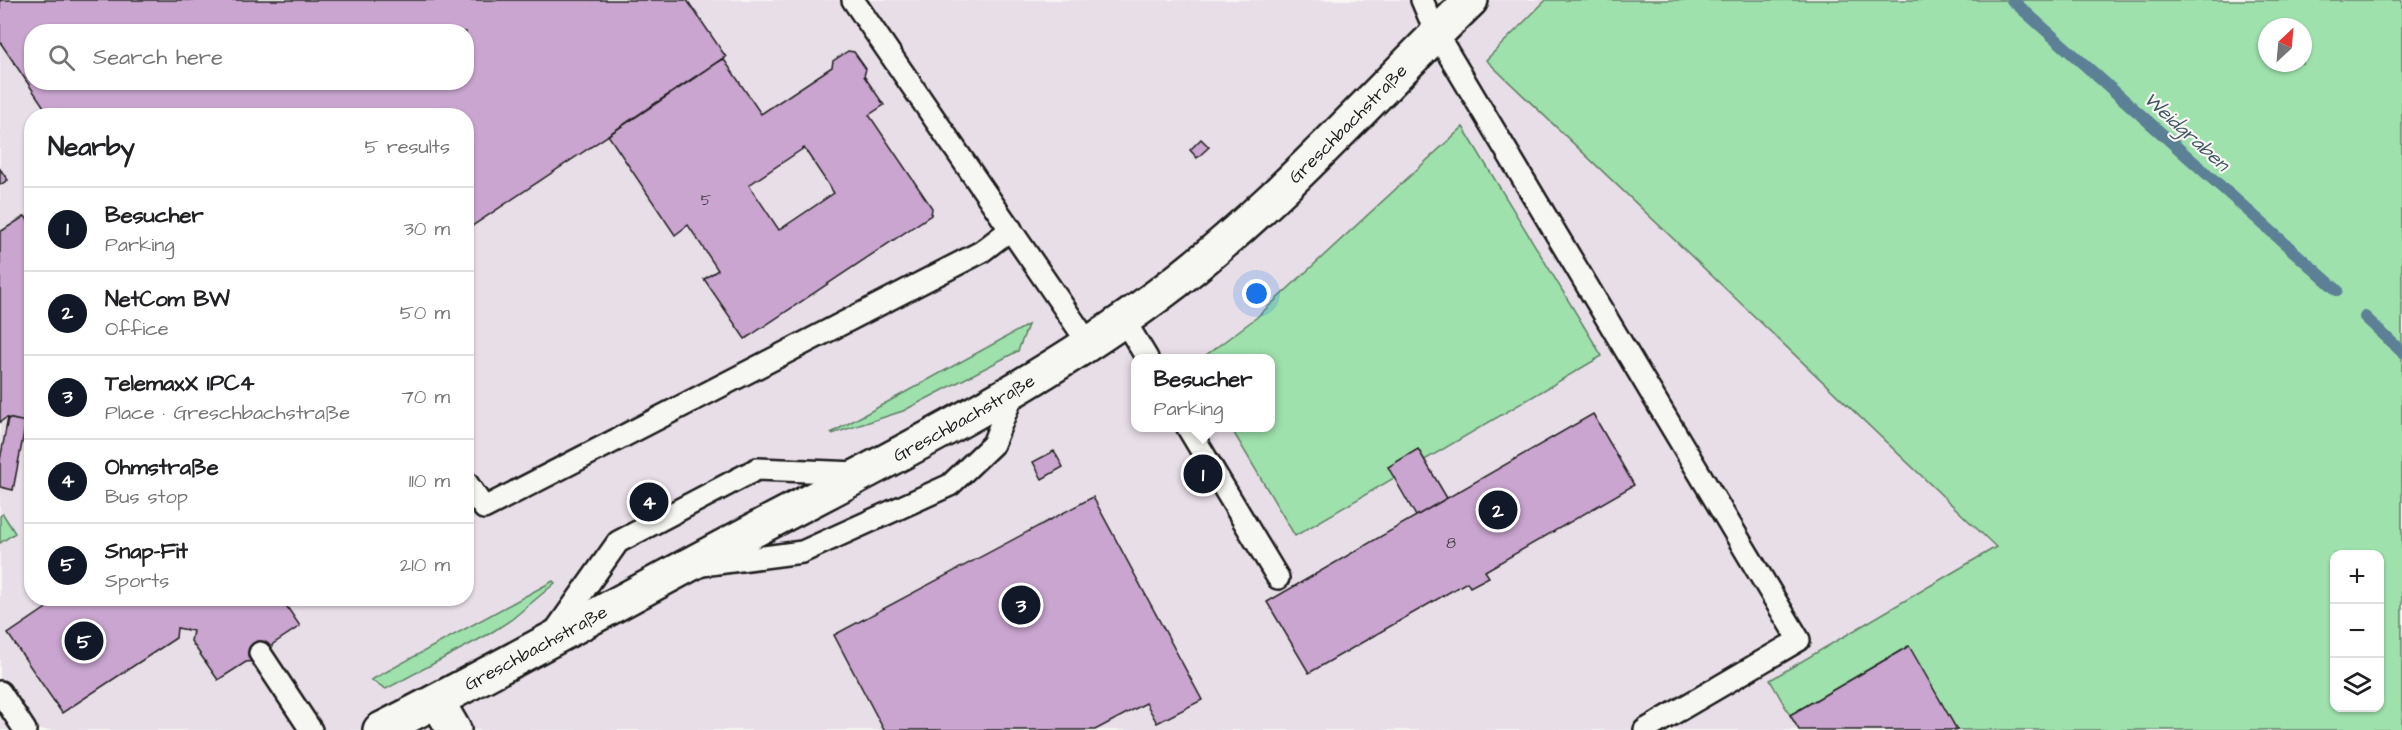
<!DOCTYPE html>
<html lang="en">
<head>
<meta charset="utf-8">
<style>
	:root { --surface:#fff; --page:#f6f6f6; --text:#202124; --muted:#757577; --line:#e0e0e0; --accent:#111827 }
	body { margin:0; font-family:"Architects Daughter",sans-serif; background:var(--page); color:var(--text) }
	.controls { position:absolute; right:18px; bottom:18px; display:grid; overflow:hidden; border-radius:12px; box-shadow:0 2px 4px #0004 }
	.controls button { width:54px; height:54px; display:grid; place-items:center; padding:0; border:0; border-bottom:2px solid var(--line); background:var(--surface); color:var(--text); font:30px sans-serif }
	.compass { position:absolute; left:2258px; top:18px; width:54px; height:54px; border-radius:50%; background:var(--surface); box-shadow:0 2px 4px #0004; rotate:26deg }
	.you { position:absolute; left:1257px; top:294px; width:21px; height:21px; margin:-15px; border:4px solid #fff; border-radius:50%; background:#1a73e8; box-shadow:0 0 0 9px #1a73e833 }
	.badge { display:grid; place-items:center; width:39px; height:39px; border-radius:50%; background:var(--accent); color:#fff; font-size:20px; font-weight:700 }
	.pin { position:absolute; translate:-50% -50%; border:3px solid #fff; box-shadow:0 2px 6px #0006 }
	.popup { position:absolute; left:1131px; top:354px; width:144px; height:78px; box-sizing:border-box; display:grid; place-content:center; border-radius:12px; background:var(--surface); filter:drop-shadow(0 2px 4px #0005); font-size:20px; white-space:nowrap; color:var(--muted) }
	.popup b { font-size:22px; color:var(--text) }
	.popup::after { content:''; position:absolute; left:50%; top:100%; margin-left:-12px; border:12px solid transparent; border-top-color:var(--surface) }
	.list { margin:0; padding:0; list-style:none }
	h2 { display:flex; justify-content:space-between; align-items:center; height:78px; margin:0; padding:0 24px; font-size:26px }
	h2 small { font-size:20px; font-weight:400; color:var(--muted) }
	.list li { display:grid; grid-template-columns:39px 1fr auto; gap:18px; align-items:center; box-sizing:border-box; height:84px; padding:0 24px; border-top:2px solid var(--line) }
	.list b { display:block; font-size:22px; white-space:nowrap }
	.list p { margin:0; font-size:20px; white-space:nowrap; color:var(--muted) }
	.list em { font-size:20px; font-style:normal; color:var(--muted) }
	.icon { flex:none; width:33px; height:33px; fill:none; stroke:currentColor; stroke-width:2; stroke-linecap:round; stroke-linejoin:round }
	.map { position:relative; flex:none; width:2402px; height:730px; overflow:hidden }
	.search { position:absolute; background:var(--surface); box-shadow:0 2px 4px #0004; left:24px; top:24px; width:450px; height:66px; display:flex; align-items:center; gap:15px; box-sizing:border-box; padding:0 21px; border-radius:24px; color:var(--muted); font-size:22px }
	.panel { position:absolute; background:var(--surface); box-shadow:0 2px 4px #0004; left:24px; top:108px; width:450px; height:498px; border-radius:24px }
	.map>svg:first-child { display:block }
</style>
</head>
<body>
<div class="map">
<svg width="2402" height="730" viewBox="0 0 2402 730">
	<rect width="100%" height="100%" fill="#f6f6f2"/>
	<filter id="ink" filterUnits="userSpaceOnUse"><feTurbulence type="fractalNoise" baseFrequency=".0167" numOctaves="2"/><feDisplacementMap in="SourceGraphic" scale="12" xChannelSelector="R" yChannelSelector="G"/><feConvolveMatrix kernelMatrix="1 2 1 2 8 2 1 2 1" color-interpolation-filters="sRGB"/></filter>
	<g filter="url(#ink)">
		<!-- built -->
		<path fill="#e8dee8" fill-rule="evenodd" d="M 0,0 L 1548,0 L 2188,730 L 0,730 ZM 32,32 L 466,32 L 466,82 L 32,82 ZM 32,116 L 466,116 L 466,598 L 32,598 ZM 1136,358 L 1270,358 L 1270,428 L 1136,428 Z"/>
		<!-- green -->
		<path fill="#9ee1ac" stroke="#5d7e64" stroke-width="1.5" fill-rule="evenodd" d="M 1546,0 L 2402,0 L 2402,730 L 1957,730 L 1908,646 L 1790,715 L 1770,680 L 1996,547 L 1486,60 ZM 2267,27 L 2303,27 L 2303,63 L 2267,63 ZM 2334,554 L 2380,554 L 2380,708 L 2334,708 Z
			M 1463,127 L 1602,356 L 1295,536 L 1231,428 L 1270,428 L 1270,358 L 1202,358 L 1256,318 Z
			M 1028,325 L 1018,351 L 903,411 L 832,434 L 831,433 Z
			M 3,514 L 15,533 L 0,543 L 0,516 Z
			M 553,581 L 555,583 L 511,620 L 489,634 L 386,689 L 371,680 Z"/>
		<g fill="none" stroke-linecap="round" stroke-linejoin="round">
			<!-- stream -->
			<path stroke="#5c8095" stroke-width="12" d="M 2012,0 L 2337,290
				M 2365,317 L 2402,352"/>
		</g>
		<!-- building -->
		<path fill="#c9a5cf" stroke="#1c1c1c" stroke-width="1.5" fill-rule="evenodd" d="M 0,0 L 687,0 L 726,57 L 466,230 L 466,116 L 50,116 L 0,42 ZM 32,32 L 466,32 L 466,82 L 32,82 Z
			M 848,51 L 854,52 L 866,69 L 864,76 L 884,105 L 869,115 L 932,208 L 931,215 L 745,339 L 704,279 L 718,270 L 688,225 L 675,235 L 608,135 L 723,58 L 761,114 L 832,67 L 833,61 ZM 804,148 L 834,193 L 779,230 L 749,185 Z
			M 1201,139 L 1209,147 L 1197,158 L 1190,150 Z
			M 0,169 L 8,180 L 0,185 Z
			M 25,216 L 32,226 L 32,423 L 6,418 L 0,422 L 0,232 Z
			M 1593,414 L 1634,485 L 1485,571 L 1489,577 L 1470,587 L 1467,582 L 1309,673 L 1267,602 Z
			M 8,418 L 26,422 L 13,490 L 0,487 L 0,460 Z
			M 1418,449 L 1447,498 L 1416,516 L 1388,467 Z
			M 1054,451 L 1063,467 L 1042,479 L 1033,462 Z
			M 1093,497 L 1202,700 L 1157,723 L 1146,703 L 1095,730 L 884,730 L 834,635 Z
			M 61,598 L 281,598 L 300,626 L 273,644 L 269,653 L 256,661 L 246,662 L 218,680 L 191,641 L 193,631 L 177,628 L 176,638 L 62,713 L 8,634 Z
			M 1909,646 L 1957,730 L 1799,730 L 1790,715 Z"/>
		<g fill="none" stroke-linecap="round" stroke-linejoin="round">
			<defs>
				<path id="service" d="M 853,0 L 1089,344
					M 1422,0 L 1436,33 L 1799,640 L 1645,730
					M 1124,320 L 1147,358
					M 1188,428 L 1278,578
					M 466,482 L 484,508 L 981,252 L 1011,229
					M 702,565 L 802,552 L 950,485 L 993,444 L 1015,389
					M 553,634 L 618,542 L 757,469 L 858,473
					M 260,653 L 311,730
					M 0,692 L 25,730"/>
				<g id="minor">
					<path d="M 437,701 L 454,730"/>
					<path id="s1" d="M 380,730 C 502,668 622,600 743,536 C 884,462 1029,391 1157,296 C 1271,212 1369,99 1471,0"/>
				</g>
			</defs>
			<!-- service casing -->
			<use href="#service" stroke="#1c1c1c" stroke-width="26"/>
			<!-- minor casing -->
			<use href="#minor" stroke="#1c1c1c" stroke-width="38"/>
			<!-- service -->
			<use href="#service" stroke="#f6f6f2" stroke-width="21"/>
			<!-- minor -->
			<use href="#minor" stroke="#f6f6f2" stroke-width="33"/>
		</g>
	</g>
	<g text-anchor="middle" stroke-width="4.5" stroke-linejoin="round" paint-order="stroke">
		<!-- number labels -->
		<g font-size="15" fill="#473e49">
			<text x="706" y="205">5</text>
			<text x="1451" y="548">8</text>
		</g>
		<!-- street labels -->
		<g font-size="18" fill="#1c1c1c" stroke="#f6f6f2">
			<text dy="6" stroke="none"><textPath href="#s1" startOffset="1148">Greschbachstraße</textPath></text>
			<text dy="6" stroke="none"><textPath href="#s1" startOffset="662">Greschbachstraße</textPath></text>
			<text dy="6" stroke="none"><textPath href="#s1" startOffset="176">Greschbachstraße</textPath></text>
		</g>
		<!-- water labels -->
		<g font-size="20" font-style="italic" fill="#415663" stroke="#f6f6f2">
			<text transform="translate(2187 131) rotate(42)" y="7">Weidgraben</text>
		</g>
	</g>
</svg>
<div class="controls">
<button>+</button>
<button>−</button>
<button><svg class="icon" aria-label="layers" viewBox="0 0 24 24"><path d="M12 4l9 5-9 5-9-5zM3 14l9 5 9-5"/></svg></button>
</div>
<svg class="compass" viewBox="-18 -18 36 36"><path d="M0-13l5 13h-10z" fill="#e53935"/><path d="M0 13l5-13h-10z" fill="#757577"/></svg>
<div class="you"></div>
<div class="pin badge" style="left:1203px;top:474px">1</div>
<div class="popup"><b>Besucher</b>Parking</div>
<div class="pin badge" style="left:1498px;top:510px">2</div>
<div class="pin badge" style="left:1021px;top:605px">3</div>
<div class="pin badge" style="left:649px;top:502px">4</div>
<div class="pin badge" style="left:84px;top:641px">5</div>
<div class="search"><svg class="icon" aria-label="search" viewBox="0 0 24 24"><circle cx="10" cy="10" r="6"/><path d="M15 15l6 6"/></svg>Search here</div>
<section class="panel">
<h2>Nearby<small>5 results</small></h2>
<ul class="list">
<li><span class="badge">1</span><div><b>Besucher</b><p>Parking</p></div><em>30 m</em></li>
<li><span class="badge">2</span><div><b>NetCom BW</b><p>Office</p></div><em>50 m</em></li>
<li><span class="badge">3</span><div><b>TelemaxX IPC4</b><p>Place · Greschbachstraße</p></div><em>70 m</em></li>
<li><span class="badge">4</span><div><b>Ohmstraße</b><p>Bus stop</p></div><em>110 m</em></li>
<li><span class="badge">5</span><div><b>Snap-Fit</b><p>Sports</p></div><em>210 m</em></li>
</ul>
</section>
</div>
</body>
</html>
